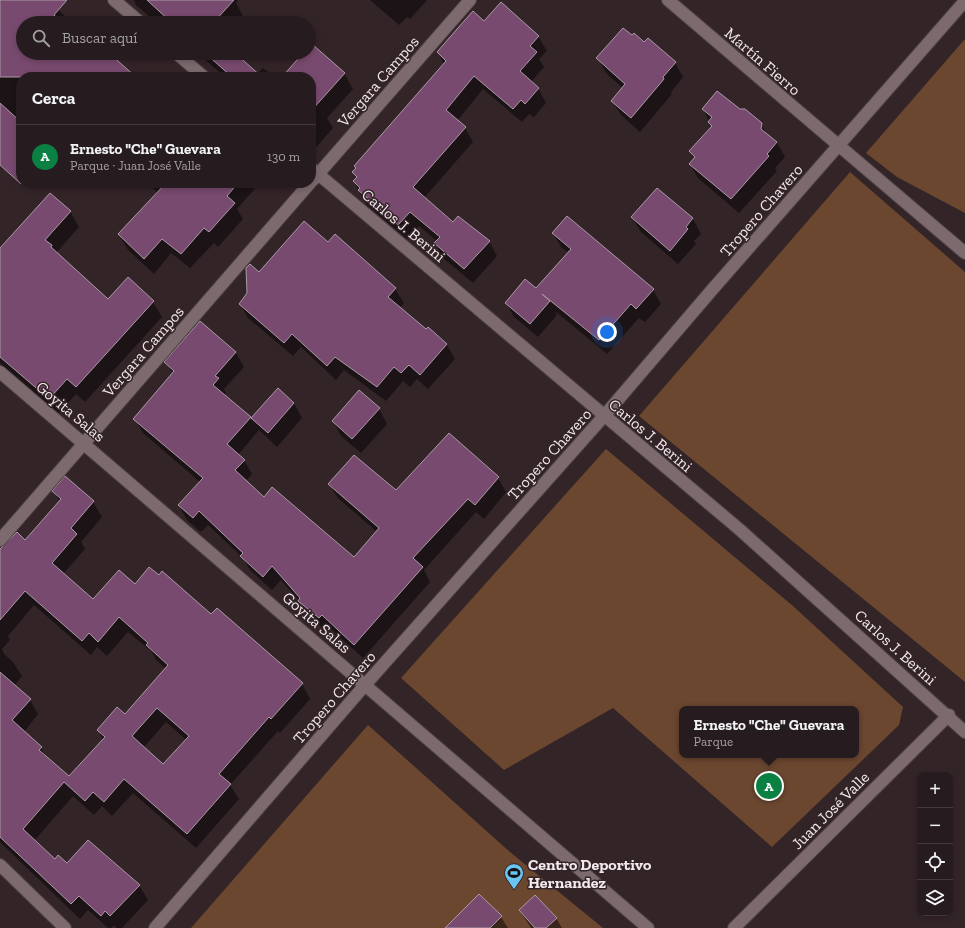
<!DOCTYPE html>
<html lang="es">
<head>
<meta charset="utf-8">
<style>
	:root { --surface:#261b1e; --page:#32282b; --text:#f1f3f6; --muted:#a4a1a4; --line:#42393c; --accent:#0b8043 }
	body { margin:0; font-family:"Zilla Slab",serif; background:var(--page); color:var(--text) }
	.controls { position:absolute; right:12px; bottom:12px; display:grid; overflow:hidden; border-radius:8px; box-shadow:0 2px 6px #0003 }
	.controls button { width:36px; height:36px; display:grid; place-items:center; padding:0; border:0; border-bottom:1px solid var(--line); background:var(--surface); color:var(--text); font:20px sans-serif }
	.you { position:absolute; left:607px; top:332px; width:14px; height:14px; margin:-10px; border:3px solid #fff; border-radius:50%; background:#1a73e8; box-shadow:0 0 0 6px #1a73e833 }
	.badge { display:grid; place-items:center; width:26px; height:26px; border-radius:50%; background:var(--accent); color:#fff; font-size:13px; font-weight:700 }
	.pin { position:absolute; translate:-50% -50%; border:2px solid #fff; box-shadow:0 1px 4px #0006 }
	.popup { position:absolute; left:679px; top:706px; width:180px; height:52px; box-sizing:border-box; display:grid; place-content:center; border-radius:8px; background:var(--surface); filter:drop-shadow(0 1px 3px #0005); font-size:13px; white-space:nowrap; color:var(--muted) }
	.popup b { font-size:15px; color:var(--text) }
	.popup::after { content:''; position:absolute; left:50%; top:100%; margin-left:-8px; border:8px solid transparent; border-top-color:var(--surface) }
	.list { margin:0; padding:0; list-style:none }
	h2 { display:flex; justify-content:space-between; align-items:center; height:52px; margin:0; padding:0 16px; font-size:17px }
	h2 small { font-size:13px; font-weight:400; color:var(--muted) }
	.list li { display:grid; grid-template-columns:26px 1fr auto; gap:12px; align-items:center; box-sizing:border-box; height:64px; padding:0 16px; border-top:1px solid var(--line) }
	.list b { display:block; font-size:15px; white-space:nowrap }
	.list p { margin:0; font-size:13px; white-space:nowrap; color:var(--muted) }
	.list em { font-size:13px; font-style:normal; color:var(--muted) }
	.icon { flex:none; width:22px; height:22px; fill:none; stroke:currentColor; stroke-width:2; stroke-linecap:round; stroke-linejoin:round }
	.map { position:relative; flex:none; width:965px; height:928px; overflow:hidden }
	.search { position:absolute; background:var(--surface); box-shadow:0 2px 6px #0003; left:16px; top:16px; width:300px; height:44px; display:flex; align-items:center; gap:10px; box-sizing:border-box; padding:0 14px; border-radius:22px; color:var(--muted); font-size:15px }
	.panel { position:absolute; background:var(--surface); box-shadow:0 2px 6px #0003; left:16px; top:72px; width:300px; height:116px; border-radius:16px }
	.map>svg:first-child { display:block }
</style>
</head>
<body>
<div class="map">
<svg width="965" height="928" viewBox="0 0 965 928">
	<rect width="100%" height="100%" fill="#332428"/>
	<!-- green -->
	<path fill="#6c4730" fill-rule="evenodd" d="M 965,39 L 965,213 L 897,177 L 866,153 Z
		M 850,172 L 965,272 L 965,682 L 639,416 Z
		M 606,449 L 793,606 L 903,707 L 899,725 L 772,847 L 613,708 L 504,770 L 401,678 ZM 682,709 L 856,709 L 856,755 L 682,755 Z
		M 368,725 L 510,852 L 603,928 L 191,928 Z"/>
	<!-- shadow -->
	<path fill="#0007" fill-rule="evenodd" d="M 0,0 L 47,0 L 73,23 L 23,23 L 23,53 L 107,53 L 136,77 L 21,77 L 21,136 L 0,156 Z
		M 134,0 L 238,0 L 236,3 L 243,16 L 236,23 L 157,23 L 136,5 Z
		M 370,0 L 427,0 L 410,19 L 407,17 L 399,25 Z
		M 484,22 L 538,36 L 547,51 L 539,59 L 544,67 L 531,82 L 538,88 L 546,103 L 534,117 L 529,114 L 522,122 L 483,89 L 457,121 L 465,128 L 473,142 L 424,198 L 453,223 L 489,241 L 497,256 L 473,283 L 443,258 L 435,243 L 437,241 L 419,226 L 407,239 L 367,205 L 354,182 L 357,179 L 353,172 L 444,64 L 438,52 Z
		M 644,44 L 675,63 L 683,77 L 671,92 L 672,94 L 640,132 L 621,115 L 612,101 L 623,88 L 606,73 L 598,59 Z
		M 309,48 L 344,73 L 353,89 L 327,118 L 333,128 L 312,152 L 311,77 L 284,77 L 305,53 L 309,53 Z
		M 197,53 L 244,53 L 239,59 L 257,74 L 263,68 L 274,77 L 225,77 Z
		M 703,109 L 739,110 L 761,124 L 768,136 L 777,143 L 785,157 L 775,168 L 777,171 L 739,213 L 698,178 L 690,164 L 695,159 L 690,151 L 712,127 Z
		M 147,183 L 259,183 L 259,184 L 237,209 L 243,219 L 218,247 L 214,243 L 190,268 L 171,253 L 154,274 L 128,250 L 119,235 L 158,193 Z
		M 657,189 L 693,219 L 701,234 L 694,241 L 696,244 L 678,264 L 641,232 L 632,217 Z
		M 70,211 L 79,227 L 56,253 L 109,301 L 153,302 L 162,317 L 85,402 L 76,394 L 58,414 L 0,363 L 0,249 Z
		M 553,233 L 653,290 L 661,304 L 645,322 L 639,318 L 607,354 L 555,311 L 557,315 L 538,337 L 514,317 L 506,303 L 536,290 L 569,253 L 561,247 Z
		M 328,243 L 395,289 L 404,303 L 399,308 L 426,331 L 428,329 L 447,345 L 455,359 L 428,389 L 417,379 L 410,387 L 403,381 L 386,401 L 344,370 L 336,380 L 301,347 L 293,356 L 248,318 L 240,304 L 248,294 L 259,273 Z
		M 201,322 L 236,353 L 244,367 L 224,389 L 226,393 L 224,396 L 251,420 L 278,389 L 294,403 L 302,418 L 277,447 L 259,430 L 238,455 L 244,460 L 252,474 L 246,481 L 264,498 L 355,558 L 377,532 L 338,498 L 329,484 L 396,492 L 449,434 L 498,478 L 506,492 L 484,519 L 476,512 L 424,570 L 430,582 L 363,658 L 330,628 L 327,632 L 308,615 L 300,602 L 281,580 L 272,590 L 250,570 L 242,557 L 208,525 L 201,532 L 187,520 L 179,506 L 200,482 L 143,433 L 135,419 L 173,374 L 166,362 Z
		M 359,391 L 379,409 L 387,424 L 361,453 L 341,436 L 333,421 Z
		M 65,478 L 93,502 L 102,517 L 81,542 L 85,549 L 63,574 L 94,600 L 135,585 L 211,616 L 302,684 L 310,699 L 280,733 L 278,731 L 230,785 L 239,799 L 196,848 L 133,793 L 112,816 L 102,806 L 94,815 L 73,796 L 34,841 L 55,860 L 139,885 L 148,900 L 122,928 L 117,928 L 114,925 L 111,928 L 108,928 L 88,910 L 80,919 L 0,842 L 0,553 L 25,541 L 60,502 L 53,491 ZM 34,605 L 91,655 L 97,647 L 107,656 L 128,632 L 151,651 L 156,660 L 166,669 L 125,715 L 98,730 L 103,740 L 69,778 L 47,758 L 41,748 L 24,732 L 38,714 L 30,700 L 14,686 L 22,676 L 13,662 L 4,654 L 2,649 L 10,640 L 8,636 ZM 166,722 L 186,740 L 163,765 L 143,748 Z
		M 479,895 L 501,917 L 508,928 L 446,928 Z
		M 520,911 L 556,918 L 562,928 L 531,928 Z"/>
	<!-- building -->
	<path fill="#794a6f" stroke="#aa9aa6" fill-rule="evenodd" d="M 0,0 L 67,0 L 54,15 L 63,23 L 23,23 L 23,53 L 109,53 L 136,77 L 0,77 Z
		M 147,0 L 234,0 L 213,23 L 172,23 Z
		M 501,2 L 539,36 L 530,46 L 537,52 L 520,71 L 539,88 L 525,104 L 521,100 L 513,109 L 474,76 L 446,110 L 466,127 L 413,187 L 453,222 L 458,216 L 490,241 L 464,269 L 434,243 L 440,237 L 410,212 L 398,225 L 358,190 L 360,188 L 353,181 L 357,177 L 352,172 L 356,168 L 354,166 L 446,61 L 437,52 L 457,29 L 473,11 L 484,21 Z
		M 623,28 L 632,35 L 634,33 L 644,42 L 648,38 L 676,62 L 663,77 L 664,79 L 631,118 L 611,101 L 625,84 L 596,58 Z
		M 312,44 L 345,73 L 311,111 L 311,77 L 282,77 L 303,53 L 309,53 L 309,47 Z
		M 205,53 L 235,53 L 262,77 L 232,77 Z
		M 717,91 L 740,109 L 745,109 L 762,123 L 761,129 L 777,142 L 767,154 L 769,156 L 731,199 L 689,164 L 695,157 L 689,151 L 712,126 L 708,122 L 712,117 L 702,109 Z
		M 0,103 L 21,122 L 21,184 L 0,165 Z
		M 166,183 L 238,183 L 227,196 L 235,203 L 209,232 L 204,228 L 181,254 L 162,239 L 144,259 L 118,234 Z
		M 657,188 L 693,218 L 686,227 L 688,229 L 670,251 L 631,217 Z
		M 50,193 L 71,211 L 45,240 L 52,245 L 51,247 L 108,299 L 128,277 L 154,301 L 76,387 L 67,379 L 49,399 L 0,357 L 0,248 Z
		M 567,216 L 654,289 L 636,309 L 631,304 L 599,340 L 542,294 L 550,301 L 530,324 L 505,303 L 525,279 L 536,288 L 571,249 L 552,233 Z
		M 304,221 L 328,242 L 335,234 L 396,288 L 388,297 L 426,329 L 428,327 L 447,344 L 420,375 L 409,365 L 401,373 L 394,367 L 377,387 L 335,357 L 327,366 L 292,334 L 284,343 L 239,304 L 247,293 L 246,268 L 250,264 L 259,272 Z
		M 200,321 L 236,352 L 215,376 L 219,378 L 213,385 L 251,417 L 227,444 L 245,460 L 235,470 L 264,497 L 272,487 L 354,557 L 379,528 L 328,484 L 354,455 L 396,490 L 449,433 L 499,477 L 475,505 L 468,499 L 413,558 L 423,567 L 354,645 L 322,615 L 319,618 L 298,601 L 300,598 L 272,566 L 263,577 L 240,556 L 243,553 L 199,511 L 193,518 L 178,505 L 203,478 L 133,419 L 174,371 L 164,362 Z
		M 278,388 L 294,403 L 268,433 L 251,418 Z
		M 359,390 L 380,408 L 352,439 L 332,421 Z
		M 65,476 L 94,501 L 71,528 L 77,534 L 52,563 L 93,599 L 119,570 L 135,584 L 149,567 L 159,575 L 162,571 L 211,614 L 217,608 L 303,683 L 271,719 L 269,717 L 219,774 L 231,784 L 187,834 L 124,779 L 104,802 L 93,792 L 85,801 L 64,782 L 23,829 L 55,859 L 58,855 L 67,863 L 88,840 L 140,885 L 110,916 L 105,911 L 101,916 L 79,896 L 71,904 L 0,837 L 0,672 L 31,699 L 12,720 L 42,747 L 39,750 L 69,776 L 105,737 L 97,730 L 117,707 L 125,714 L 168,665 L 146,645 L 148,643 L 119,617 L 98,642 L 89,633 L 82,641 L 25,591 L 0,620 L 0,549 L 17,532 L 25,540 L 61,499 L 52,491 ZM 157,708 L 189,736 L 163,764 L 132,736 Z
		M 479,894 L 502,916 L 490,928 L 445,928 Z
		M 535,895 L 557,918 L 546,928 L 535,928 L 519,910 Z"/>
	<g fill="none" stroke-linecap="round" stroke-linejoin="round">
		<defs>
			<path id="minor" d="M 114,0 L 141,23
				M 668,0 L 965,253
				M 176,53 L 204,77
				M 311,168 L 739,529 L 965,732
				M 313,180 L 470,0
				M 0,372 L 648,928
				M 0,540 L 310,183
				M 155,928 L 365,685 L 604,416 L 711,291 L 965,1
				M 734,928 L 949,715"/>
			<path id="tertiary" d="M 0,865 L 65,928"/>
		</defs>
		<!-- minor casing -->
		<use href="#minor" stroke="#4e4246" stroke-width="14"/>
		<!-- tertiary casing -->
		<use href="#tertiary" stroke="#4e4246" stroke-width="14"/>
		<!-- minor -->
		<use href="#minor" stroke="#7c6a6e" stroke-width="12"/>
		<!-- tertiary -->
		<use href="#tertiary" stroke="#7c6a6e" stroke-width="12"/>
	</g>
	<!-- icons -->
	<defs>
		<symbol id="stadium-pin" viewBox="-11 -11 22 30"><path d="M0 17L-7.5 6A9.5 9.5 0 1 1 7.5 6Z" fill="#69c4f1" stroke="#332428"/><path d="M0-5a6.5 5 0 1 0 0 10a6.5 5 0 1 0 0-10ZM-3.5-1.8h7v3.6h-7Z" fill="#111"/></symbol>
	</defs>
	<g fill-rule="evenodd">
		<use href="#stadium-pin" x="503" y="862" width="22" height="30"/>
	</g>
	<g text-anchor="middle" stroke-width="3" stroke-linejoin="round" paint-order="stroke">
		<!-- street labels -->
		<g font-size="16" fill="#f4e9ec" stroke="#332428">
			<text transform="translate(763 61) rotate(41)" y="6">Martín Fierro</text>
			<text transform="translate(378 81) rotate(-49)" y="6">Vergara Campos</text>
			<text transform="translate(761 210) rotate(-49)" y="6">Tropero Chavero</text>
			<text transform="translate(404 225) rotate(40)" y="6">Carlos J. Berini</text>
			<text transform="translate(143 351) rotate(-49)" y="6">Vergara Campos</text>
			<text transform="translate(71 411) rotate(40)" y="6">Goyita Salas</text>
			<text transform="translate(651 435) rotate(40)" y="6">Carlos J. Berini</text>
			<text transform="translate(549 454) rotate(-48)" y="6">Tropero Chavero</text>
			<text transform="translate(317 622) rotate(41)" y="6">Goyita Salas</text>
			<text transform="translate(896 647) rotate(42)" y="6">Carlos J. Berini</text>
			<text transform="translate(334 697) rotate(-49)" y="6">Tropero Chavero</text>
			<text transform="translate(830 810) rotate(-45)" y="6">Juan José Valle</text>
		</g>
		<!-- poi labels -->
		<g font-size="16" font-weight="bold" fill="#f4e9ec" stroke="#332428" text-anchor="start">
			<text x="528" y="870">Centro Deportivo<tspan x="528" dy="18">Hernandez</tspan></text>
		</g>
	</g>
</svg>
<div class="controls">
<button>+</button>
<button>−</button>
<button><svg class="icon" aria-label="locate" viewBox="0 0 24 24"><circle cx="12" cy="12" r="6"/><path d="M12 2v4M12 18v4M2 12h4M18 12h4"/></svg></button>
<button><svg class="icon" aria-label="layers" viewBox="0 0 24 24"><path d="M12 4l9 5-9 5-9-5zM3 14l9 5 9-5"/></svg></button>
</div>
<div class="you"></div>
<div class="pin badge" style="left:769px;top:786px">A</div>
<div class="popup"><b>Ernesto &quot;Che&quot; Guevara</b>Parque</div>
<div class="search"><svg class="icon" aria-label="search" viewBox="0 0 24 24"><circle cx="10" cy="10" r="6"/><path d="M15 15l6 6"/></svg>Buscar aquí</div>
<section class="panel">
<h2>Cerca<small></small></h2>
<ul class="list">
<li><span class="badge">A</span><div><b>Ernesto &quot;Che&quot; Guevara</b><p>Parque · Juan José Valle</p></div><em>130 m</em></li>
</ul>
</section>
</div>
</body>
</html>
